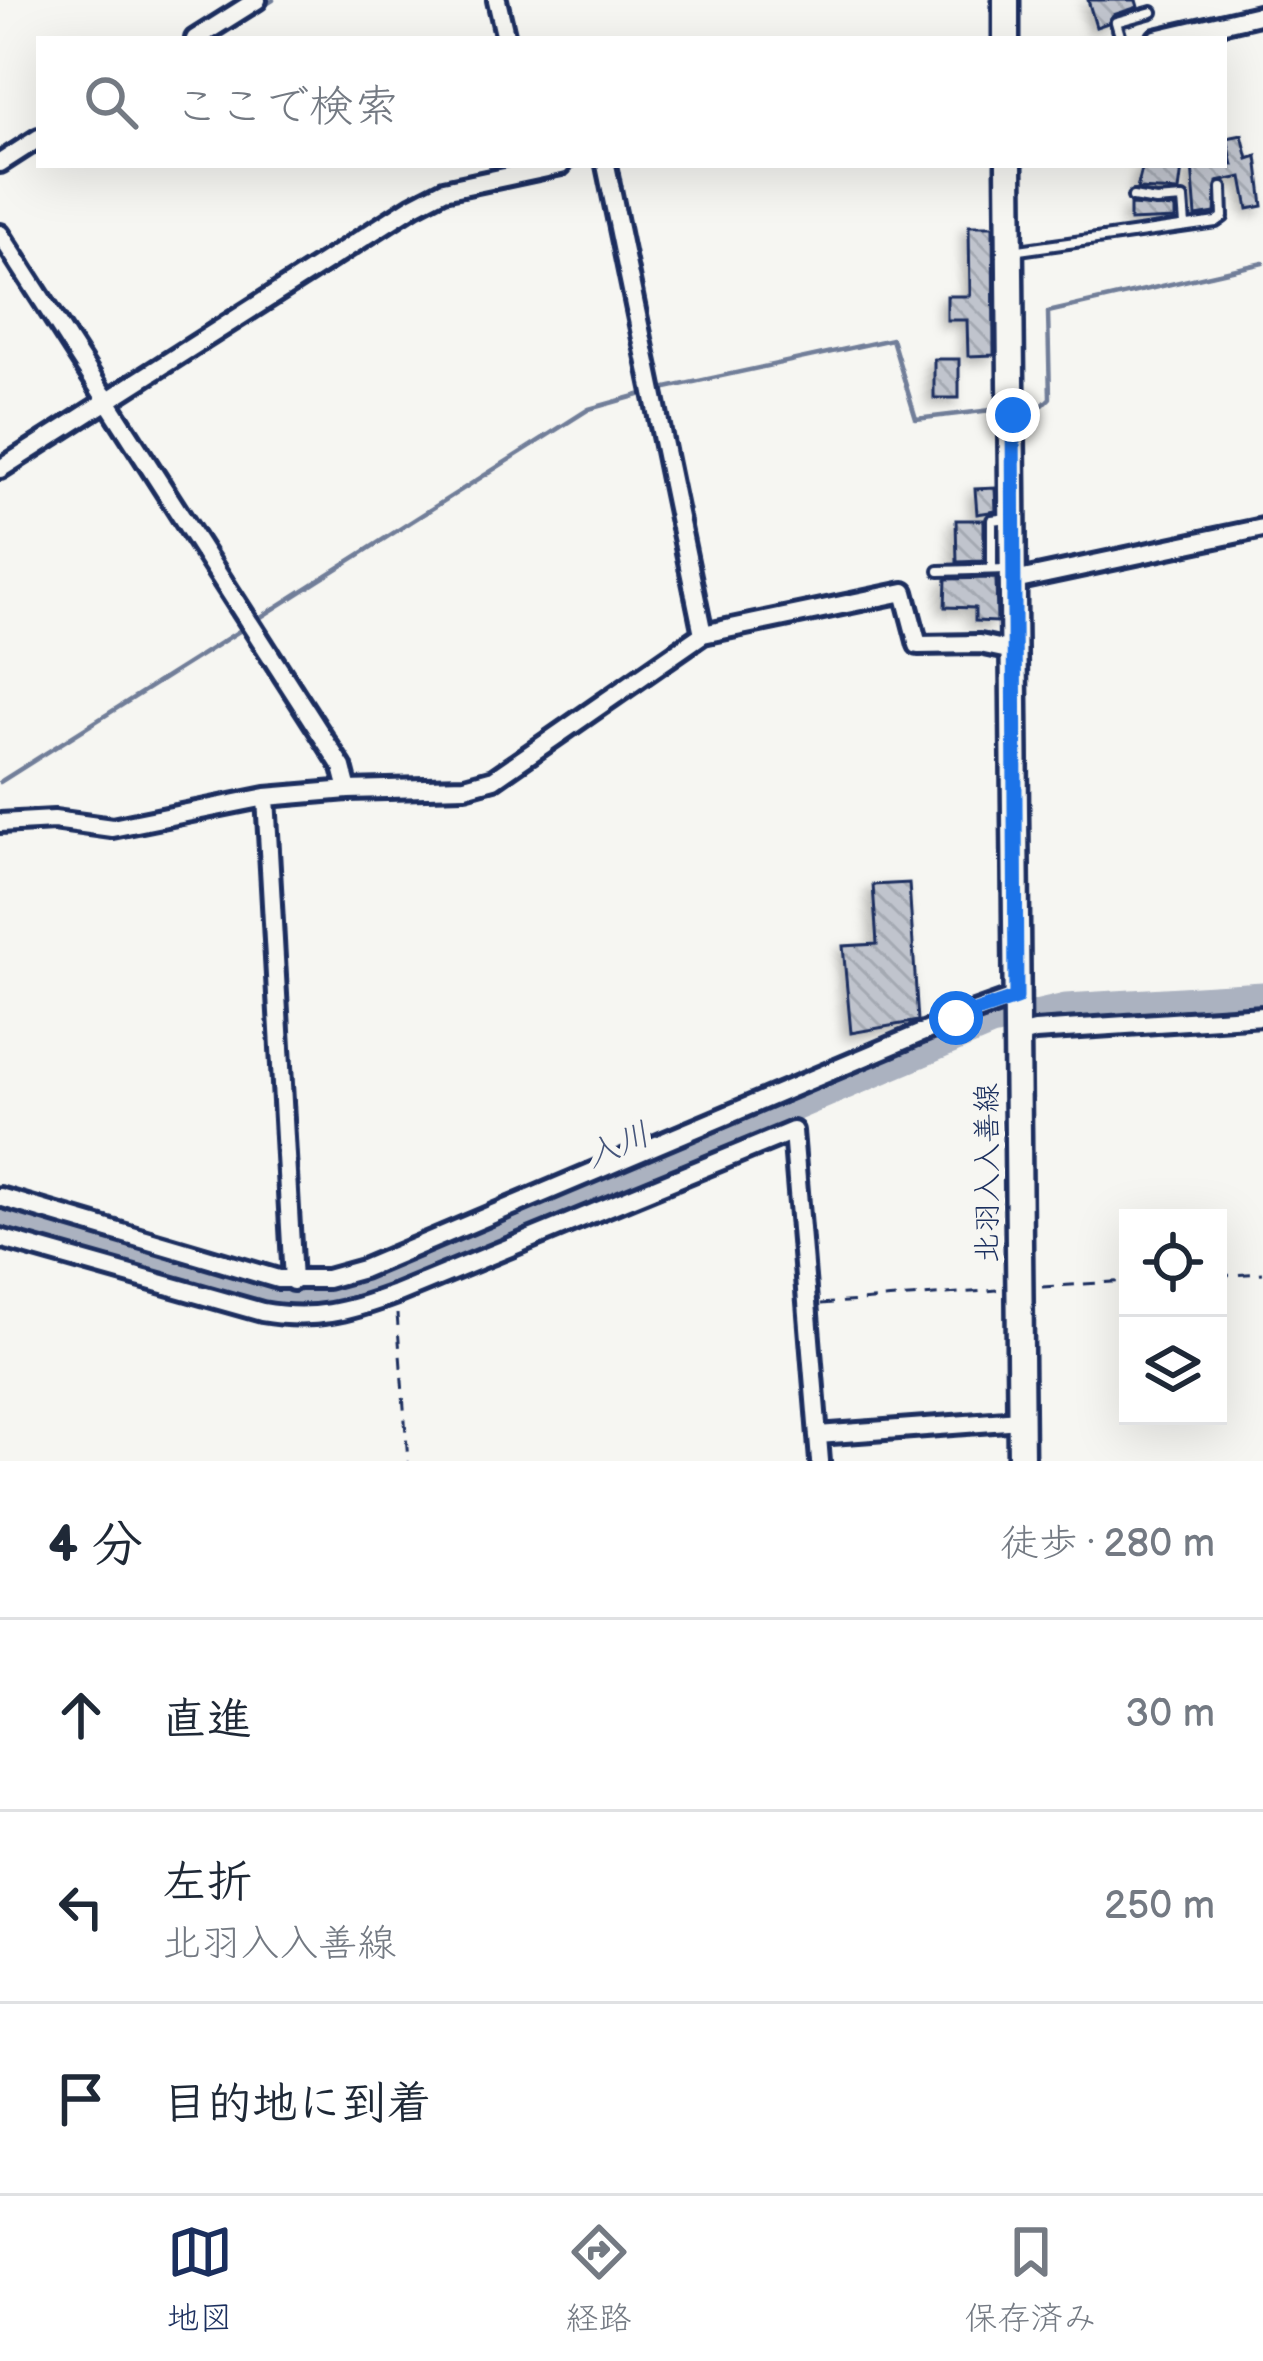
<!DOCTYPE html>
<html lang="ja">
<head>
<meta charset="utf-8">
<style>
	:root { --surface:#fff; --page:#f2f2f3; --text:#1f2937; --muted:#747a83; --line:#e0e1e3; --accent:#1b2f5e }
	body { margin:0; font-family:"Balsamiq Sans","Klee One",sans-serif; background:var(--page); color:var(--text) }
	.controls { position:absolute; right:36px; bottom:36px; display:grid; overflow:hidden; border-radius:0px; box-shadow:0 12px 48px #0002 }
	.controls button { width:108px; height:108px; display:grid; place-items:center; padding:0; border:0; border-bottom:3px solid var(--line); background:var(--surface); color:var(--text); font:60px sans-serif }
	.stop { position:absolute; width:36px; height:36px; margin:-27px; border:9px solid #1a73e8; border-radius:50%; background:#fff }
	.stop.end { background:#1a73e8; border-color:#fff; box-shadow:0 3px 12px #0008 }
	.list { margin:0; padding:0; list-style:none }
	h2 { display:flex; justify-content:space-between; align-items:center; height:156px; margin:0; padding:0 48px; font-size:51px }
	h2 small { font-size:39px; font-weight:400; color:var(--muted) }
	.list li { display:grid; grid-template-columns:78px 1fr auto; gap:36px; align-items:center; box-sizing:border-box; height:192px; padding:0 48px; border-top:3px solid var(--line) }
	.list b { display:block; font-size:45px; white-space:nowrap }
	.list p { margin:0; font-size:39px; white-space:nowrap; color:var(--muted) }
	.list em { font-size:39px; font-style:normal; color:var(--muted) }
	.icon { flex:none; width:66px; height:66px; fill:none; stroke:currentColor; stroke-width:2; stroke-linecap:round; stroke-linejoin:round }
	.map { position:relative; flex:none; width:1263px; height:1461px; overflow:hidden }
	.search { position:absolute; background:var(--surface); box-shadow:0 12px 48px #0002; left:36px; right:36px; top:36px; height:132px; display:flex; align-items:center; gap:30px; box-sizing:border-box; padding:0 42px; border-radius:0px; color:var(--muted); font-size:45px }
	.sheet { height:732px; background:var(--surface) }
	nav { display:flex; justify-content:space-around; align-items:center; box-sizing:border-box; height:168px; border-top:3px solid var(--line); background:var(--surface); font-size:33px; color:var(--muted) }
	nav a { display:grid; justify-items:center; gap:6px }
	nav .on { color:var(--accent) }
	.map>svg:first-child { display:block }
</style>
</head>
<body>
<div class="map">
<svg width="1263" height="1461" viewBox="0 0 1263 1461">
	<defs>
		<pattern id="building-back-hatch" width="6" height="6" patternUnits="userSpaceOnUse" patternTransform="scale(3)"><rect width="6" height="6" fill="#c0c4cd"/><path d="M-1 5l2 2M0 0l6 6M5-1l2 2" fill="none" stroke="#a4a9b2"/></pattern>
		<filter id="shadow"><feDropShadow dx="-5.5" dy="5.5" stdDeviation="6" flood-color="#0004"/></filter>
	</defs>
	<rect width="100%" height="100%" fill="#f6f6f2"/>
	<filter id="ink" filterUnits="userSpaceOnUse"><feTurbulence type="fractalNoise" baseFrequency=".00833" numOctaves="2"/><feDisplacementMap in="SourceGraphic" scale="24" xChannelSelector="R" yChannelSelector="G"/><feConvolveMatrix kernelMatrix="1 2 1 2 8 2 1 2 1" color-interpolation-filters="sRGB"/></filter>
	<g filter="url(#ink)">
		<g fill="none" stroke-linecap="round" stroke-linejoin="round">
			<!-- stream -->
			<path stroke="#717e99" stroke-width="4.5" d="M 233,25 L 273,0
				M 657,390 L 892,339 L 916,419 L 1000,409
				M 1018,408 L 1043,405 L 1050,398 L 1048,312 L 1263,263
				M 253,622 L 589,409 L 646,393
				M 0,782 L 244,628
				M 784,1138 L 810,1461"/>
			<!-- river -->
			<path stroke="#abb2c0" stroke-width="27" d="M 0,1220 L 267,1296 L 320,1300 L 364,1291 L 991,1024 L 1066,1007 L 1263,995"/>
		</g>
		<!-- building -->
		<path fill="url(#building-back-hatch)" stroke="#1b2f5e" stroke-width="3" filter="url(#shadow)" d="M 1088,0 L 1136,0 L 1138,7 L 1113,15 L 1108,23 L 1096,27 Z
			M 1242,135 L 1248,159 L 1257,156 L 1263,206 L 1248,209 L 1242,177 L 1217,182 L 1215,213 L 1196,216 L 1192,165 L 1233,165 L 1227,138 Z
			M 1143,165 L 1182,168 L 1179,191 L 1137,189 Z
			M 1130,205 L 1175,208 L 1175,219 L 1130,221 Z
			M 969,226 L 993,226 L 994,355 L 968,356 L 967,320 L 947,320 L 947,296 L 970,296 Z
			M 934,359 L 959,359 L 959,398 L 934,398 Z
			M 995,488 L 996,511 L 977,514 L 975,489 Z
			M 956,520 L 984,520 L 984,561 L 957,562 Z
			M 996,578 L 997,622 L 975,621 L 975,608 L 945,607 L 946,579 Z
			M 909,883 L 918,1021 L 851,1033 L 843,946 L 877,944 L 873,885 Z"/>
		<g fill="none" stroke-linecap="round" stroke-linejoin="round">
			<defs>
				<path id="lane" d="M 1121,39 L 1116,22 L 1152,12
					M 1133,197 L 1156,201 L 1183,199 L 1185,225
					M 1012,251 L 1216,222 L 1223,217 L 1222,188
					M 992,569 L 992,520 L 1007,518
					M 939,571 L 1007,569"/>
				<path id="street" d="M 497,0 L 506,39
					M 195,39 L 257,0
					M 1156,39 L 1263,14
					M 0,163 L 39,138
					M 606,165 L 703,634
					M 0,234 L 342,767 L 348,790
					M 0,469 L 413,206 L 444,190 L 561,165
					M 1014,581 L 1263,528
					M 266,797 L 293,1281
					M 0,823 L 54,820 L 112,828 L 266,797 L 348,790 L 465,787 L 494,779 L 703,634 L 904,592 L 918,645 L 980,644 L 1013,651
					M 1016,1036 L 1035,1031 L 1263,1016
					M 0,1197 L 278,1279 L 327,1279 L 363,1269 L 957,1018 L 1016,997
					M 0,1238 L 262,1312 C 313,1321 348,1312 396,1294 L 793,1131 L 820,1461
					M 818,1435 L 1020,1420"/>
				<path id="secondary" d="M 1006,0 L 1006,39
					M 1009,165 L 1021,1461"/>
			</defs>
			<!-- lane casing -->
			<use href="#lane" stroke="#1b2f5e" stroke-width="16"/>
			<!-- street casing -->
			<use href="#street" stroke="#1b2f5e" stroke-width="26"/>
			<!-- secondary casing -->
			<use href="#secondary" stroke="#1b2f5e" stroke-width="33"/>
			<!-- path -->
			<path stroke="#1b2f5e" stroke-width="3" stroke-dasharray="12 9" stroke-linecap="butt" d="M 1218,1276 L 1263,1273
				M 1042,1287 L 1128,1281
				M 821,1304 L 997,1290
				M 397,1314 L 408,1461"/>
			<!-- lane -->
			<use href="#lane" stroke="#f6f6f2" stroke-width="8"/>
			<!-- street -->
			<use href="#street" stroke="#f6f6f2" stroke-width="16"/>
			<!-- secondary -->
			<use href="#secondary" stroke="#f6f6f2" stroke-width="24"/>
		</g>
	</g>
	<g fill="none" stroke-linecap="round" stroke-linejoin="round" filter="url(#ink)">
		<!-- route -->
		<path stroke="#1a73e8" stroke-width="15" d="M 956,1018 L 1016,998 L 1013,415"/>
	</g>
	<g text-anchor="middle" stroke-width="12" stroke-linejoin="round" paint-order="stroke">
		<!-- street labels -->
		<g font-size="30" fill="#1b2f5e" stroke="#f6f6f2">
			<text transform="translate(987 1173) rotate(-90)" y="10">北羽入入善線</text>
		</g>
		<!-- water labels -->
		<g font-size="33" font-style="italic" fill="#46567b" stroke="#f6f6f2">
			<text transform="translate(617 1144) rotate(-23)" y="12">入川</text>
		</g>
	</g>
</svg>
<div class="controls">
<button><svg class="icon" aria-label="locate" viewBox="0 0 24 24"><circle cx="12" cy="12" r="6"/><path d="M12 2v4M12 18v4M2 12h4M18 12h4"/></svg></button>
<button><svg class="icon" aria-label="layers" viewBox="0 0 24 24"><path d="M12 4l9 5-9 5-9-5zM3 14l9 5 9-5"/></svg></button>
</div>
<div class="stop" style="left:956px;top:1018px"></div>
<div class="stop end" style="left:1013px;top:415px"></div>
<div class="search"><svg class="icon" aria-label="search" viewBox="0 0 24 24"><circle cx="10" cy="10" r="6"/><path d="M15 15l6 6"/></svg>ここで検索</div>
</div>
<section class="sheet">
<h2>4 分<small>徒歩 · 280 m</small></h2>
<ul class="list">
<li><svg class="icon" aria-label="ahead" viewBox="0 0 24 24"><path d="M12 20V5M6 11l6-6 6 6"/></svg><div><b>直進</b></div><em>30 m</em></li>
<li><svg class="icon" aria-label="left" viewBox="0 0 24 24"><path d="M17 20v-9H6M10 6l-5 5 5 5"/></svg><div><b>左折</b><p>北羽入入善線</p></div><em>250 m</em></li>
<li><svg class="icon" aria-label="arrive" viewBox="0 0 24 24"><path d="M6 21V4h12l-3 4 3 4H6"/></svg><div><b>目的地に到着</b></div></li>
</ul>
</section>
<nav>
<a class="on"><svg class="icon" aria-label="map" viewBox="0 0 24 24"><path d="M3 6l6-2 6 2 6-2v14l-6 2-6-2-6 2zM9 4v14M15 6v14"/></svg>地図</a>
<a><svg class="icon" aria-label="directions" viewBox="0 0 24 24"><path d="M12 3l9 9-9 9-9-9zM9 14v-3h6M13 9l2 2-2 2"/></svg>経路</a>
<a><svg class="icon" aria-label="saved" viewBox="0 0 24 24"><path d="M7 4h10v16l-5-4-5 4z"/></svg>保存済み</a>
</nav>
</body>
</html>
